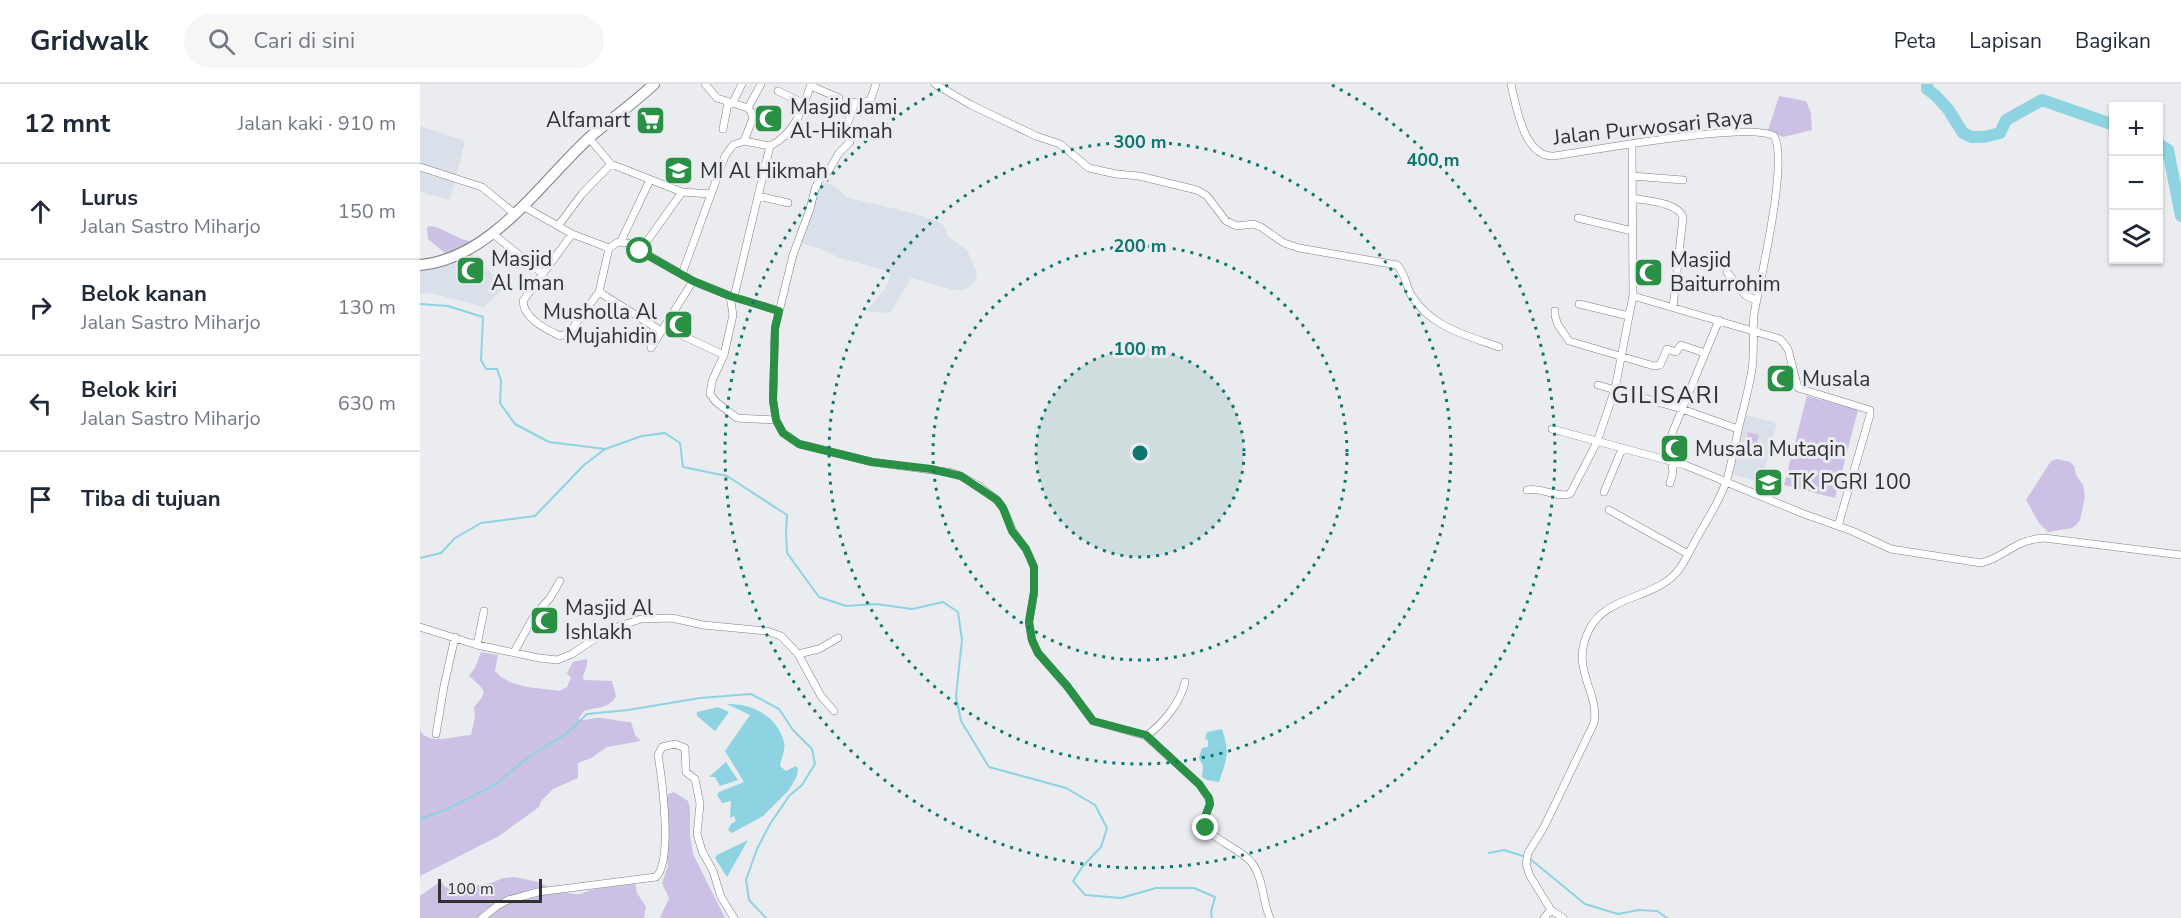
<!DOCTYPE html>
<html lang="id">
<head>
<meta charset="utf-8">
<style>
	:root { --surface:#fff; --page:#f6f6f7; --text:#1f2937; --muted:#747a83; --line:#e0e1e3 }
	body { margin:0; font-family:"Nunito Sans",sans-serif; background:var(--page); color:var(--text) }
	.controls { position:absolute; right:18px; top:18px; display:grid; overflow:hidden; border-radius:0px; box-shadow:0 2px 4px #0004 }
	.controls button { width:54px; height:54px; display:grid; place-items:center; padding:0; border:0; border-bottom:2px solid var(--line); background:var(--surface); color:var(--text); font:30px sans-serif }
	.scale { position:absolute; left:18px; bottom:15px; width:104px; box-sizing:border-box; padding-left:6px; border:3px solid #313234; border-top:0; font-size:16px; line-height:21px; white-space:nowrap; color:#313234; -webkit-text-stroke:4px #eaecf0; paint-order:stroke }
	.stop { position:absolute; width:18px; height:18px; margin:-14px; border:4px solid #2a9046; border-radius:50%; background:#fff }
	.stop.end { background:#2a9046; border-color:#fff; box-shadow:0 2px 6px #0008 }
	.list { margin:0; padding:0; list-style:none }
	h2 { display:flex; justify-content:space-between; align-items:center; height:78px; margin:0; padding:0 24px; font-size:26px }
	h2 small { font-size:20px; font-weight:400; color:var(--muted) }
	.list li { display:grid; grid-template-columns:39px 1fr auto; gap:18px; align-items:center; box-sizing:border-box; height:96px; padding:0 24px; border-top:2px solid var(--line) }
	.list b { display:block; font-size:22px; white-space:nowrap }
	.list p { margin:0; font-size:20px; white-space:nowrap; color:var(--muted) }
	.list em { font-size:20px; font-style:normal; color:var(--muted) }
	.icon { flex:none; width:33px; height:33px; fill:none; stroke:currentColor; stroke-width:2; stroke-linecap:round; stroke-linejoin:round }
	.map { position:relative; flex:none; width:1761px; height:834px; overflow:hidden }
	header { display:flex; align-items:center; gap:36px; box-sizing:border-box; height:84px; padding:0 30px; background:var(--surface); border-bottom:2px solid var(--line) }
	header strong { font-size:28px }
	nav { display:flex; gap:33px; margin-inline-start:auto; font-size:21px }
	.search { width:420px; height:54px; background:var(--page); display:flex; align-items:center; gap:15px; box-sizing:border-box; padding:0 21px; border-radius:33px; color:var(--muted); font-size:22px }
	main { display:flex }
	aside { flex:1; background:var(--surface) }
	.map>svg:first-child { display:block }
</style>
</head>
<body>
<header>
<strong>Gridwalk</strong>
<div class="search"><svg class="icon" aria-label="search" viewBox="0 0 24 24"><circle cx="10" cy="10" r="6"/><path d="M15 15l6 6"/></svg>Cari di sini</div>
<nav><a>Peta</a><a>Lapisan</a><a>Bagikan</a></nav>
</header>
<main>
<aside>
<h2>12 mnt<small>Jalan kaki · 910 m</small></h2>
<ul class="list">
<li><svg class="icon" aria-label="ahead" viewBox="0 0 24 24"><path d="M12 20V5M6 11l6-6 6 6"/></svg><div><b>Lurus</b><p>Jalan Sastro Miharjo</p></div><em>150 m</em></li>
<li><svg class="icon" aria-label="right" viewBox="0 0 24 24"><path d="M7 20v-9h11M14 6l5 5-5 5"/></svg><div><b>Belok kanan</b><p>Jalan Sastro Miharjo</p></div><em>130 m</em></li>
<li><svg class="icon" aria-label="left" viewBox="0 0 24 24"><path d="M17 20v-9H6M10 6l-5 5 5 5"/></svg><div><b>Belok kiri</b><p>Jalan Sastro Miharjo</p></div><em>630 m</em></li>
<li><svg class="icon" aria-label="arrive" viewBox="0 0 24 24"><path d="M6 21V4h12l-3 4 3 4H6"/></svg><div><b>Tiba di tujuan</b></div></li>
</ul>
</aside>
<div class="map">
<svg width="1761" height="834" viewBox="0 0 1761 834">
	<rect width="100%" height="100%" fill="#eaecf0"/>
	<!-- built -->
	<path fill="#d9e0ea" d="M 0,42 L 45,57 L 30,116 L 0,108 Z
		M 399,97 L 415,102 L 426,113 L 500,131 L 519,138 L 524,142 L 528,153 L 547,166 L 557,189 L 555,198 L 545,206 L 534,206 L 491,194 L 470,229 L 446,227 L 465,205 L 471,191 L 466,187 L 420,174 L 398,164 L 378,158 Z
		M 52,170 L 85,203 L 64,223 L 15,210 L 0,209 L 0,184 L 16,181 Z
		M 1326,331 L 1357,339 L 1341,398 L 1310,390 Z"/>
	<!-- green -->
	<path fill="#ccc1e4" d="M 1359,12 L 1386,17 L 1391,29 L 1392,46 L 1363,53 L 1348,46 Z
		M 11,142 C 26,145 38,156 53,158 L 57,165 L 52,170 L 26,178 L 25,169 L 8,155 L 7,143 Z
		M 1387,312 L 1438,326 L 1415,414 L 1364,401 Z
		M 1328,348 L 1339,351 L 1333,374 L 1322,371 Z
		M 1637,375 L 1650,378 L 1654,382 L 1656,391 L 1663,401 L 1665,413 L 1660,436 L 1656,441 L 1652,444 L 1628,448 L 1619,439 L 1606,416 L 1631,377 Z
		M 61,568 L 78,571 L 75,587 C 90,605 118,603 139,607 L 147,603 L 151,594 L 147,589 L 153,578 L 167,575 L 167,581 L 163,593 L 164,596 L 192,597 L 196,612 C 189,625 176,623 164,627 L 158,635 C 166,638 173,633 182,634 C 192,635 199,638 211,638 L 215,651 L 221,657 L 187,663 L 171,674 L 158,679 L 158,694 L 133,705 L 121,717 L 119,723 L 79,752 L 0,792 L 0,646 C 9,663 36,651 51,651 L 55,633 L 54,623 C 69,607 65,606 49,592 L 55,584 Z
		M 254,708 L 268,717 L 270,724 L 270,751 L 273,770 L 305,834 L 240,834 L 249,814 L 242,799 L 248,782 L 245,766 L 245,726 L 248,710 Z
		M 95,793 L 118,798 L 137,807 L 154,810 L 160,810 L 174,805 L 215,800 L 217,809 L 226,823 L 224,832 L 225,834 L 0,834 L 0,812 L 21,797 L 24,802 L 30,805 L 71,799 L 83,794 Z"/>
	<!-- water -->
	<path fill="#8dd3e2" d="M 307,620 C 332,619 357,632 364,658 C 366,665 361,675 360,682 L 366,687 L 376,682 L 378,685 L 377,692 L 369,706 L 343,732 L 312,749 L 308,746 L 311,740 L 316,737 L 314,732 L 310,734 L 311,717 L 302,719 L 297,711 L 299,708 L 324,698 L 305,667 L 330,631 Z
		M 298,623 L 309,628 L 295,647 L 277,632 L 277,628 Z
		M 802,645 C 810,670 807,674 799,698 L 787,696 L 782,693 L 783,682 L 779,674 L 782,664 L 788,663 L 788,656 L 785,655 L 787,648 Z
		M 306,678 L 318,696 L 300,702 L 295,693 L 289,693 Z
		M 328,756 L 307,793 L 295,774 L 297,771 Z"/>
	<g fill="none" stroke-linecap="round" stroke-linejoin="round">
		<!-- stream -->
		<path stroke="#8dd3e2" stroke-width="2" d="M 0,220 L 28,222 L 63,233 L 61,276 L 66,285 L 77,285 L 81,297 L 80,319 L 95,340 L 129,358 L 185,365
			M 0,474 L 21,469 L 35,454 L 61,439 L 115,432 L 164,381 L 185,365 L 222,352 L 245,349 L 260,359 L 263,383 L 307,392 L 367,431 L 366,449 L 367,469 L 399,513 L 426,522 L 456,520 L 492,525 L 523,518 L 538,528 L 542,556 L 536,612 L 541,637 L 569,683 L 646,704 L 675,721 L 687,744 L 681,763 L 663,782 L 653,797 L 665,811 L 701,814 L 736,804 L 774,804 L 795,813 L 791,828 L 792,834
			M 0,735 L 30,724 L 76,700 L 106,675 L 147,649 L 167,630 L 208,626 L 280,614 L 331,610 L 359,625 L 373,646 L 392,665 L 395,680 L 382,701 L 369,712 L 350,740 L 337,765 L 326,796 L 329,816 L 346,834
			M 1069,769 L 1084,766 L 1109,774 L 1165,820 L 1198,830 L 1219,826 L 1237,827 L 1247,834"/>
		<!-- river -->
		<path stroke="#8dd3e2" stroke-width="12" d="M 1507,0 L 1507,5 L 1515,11 L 1528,25 L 1543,49 L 1552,53 L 1564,53 L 1580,49 L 1586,36 L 1622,16 L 1694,41
			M 1738,60 L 1748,66 L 1761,132"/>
		<defs>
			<path id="street" d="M 285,0 L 297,14 L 328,24 L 331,28 L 333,34 L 324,57
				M 456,0 L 450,17 L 435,18 L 427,41 L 430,58 L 419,69 L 409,86 L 399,96 L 395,105 L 390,125 L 373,171 L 355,244 L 353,316 L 356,336 L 363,349 L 379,360 L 452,378 L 534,389 L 556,400 L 577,416 L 583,424 L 593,447 L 606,465 L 614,483 L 614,509 L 609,538 L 612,556 L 618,569 L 647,602 L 673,637 L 726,652 L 779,700 L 789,715 L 790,720 L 784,736 L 786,744 C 798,759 820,764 832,779 C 844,795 842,817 850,834
				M 515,0 L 551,21 L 616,52 L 640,60 L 669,84 L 696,90 L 719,92 L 777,106 L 787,112 L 806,137 L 817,142 L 833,140 L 841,143 L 864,159 L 879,164 L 977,181 C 985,189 986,201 991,211 C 1012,244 1046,251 1079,263
				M 1091,0 C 1096,22 1104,74 1134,72 C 1170,67 1329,37 1354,52 C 1369,76 1340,197 1334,230 C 1332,248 1335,266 1332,285 C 1329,304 1324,323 1319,342 C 1315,360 1312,378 1307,395 C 1301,415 1288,434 1278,452 C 1272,462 1267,474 1260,484 C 1238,516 1187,509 1169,546 C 1149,585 1180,608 1174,639 L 1124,743 L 1108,769 L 1106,780 L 1110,792 L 1126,818 L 1131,826 L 1143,834
				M 391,2 L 419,14
				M 358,7 L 385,20
				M 312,20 L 322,0
				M 328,24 L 341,0
				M 303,45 L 308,19
				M 169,54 L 191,80 L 262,108 L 291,110
				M 324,57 L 350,62
				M 0,83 L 62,103 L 95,130
				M 1212,92 L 1263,96
				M 338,112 L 368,119
				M 1212,114 C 1227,117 1257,118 1263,133 L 1253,223
				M 103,122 L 152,150 L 189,164 L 198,158 L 208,159 L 273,197 L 310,212 L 359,227
				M 1158,134 L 1212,147
				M 138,142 L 162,110 L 191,80
				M 73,150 L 123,190
				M 152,150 L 103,217 C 104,235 126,245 140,252 L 149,249 L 179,208 L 189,164
				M 201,157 L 230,96
				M 220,167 L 262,108
				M 1307,188 L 1325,211 L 1337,217
				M 262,190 L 305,72 L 313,61 L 324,57
				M 179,208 L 241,247
				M 310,212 L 313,231 L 304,271 L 292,297 L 290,310 L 296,318 L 317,334 L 356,336
				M 1213,212 L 1360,255 L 1368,265 L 1378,304 L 1450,326 L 1450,331 L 1418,442
				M 314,213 L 350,62 C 375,50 383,24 391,0
				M 1159,220 L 1209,232
				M 1135,227 L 1135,232 L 1138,241 L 1149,257 L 1234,282 L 1240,281 L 1247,265 L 1256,268 L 1261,261 L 1285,269
				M 244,243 L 304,271
				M 231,264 L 273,197
				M 1178,301 L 1262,325 L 1318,345
				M 1132,345 L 1265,381 L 1384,430 L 1432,447 L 1471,465 L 1561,479 C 1586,473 1593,456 1624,454 L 1761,471
				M 1244,374 L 1253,347 L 1299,236
				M 1250,399 L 1253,388 L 1251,376
				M 1107,406 C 1121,403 1136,414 1150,410 L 1177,358 L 1195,305 L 1209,232 L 1213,212 L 1212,60
				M 1184,408 L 1202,365
				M 1189,426 L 1268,470
				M 0,543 L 57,561 L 119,574 L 137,576 L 152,570 L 188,546 L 221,535 L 252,534 L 283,541 L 347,547 L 361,552 L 378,570 L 401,612 L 414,627
				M 57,561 L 64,527
				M 94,568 L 114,532 L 130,514 L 140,497
				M 378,570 L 399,565 L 418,554
				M 16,650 L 24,602 L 35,553
				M 726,652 C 743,640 761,618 765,598
				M 62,834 L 77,822 L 88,816 L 118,808 L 236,793 C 253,777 242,695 238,671 L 242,663 L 255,660 L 265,664 L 266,688 L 275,695 L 280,720 L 277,750 L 282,767 L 293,787 L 301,813 L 314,834
				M 1124,834 L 1131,826"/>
			<path id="primary" d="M 0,181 C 71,175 121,98 170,53 C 191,35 214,19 234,0"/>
		</defs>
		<!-- street casing -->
		<use href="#street" stroke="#7d7f82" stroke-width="8"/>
		<!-- primary casing -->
		<use href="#primary" stroke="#7d7f82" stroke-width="12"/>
		<!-- street -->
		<use href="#street" stroke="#fff" stroke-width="7"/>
		<!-- primary -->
		<use href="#primary" stroke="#fff" stroke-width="10"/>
	</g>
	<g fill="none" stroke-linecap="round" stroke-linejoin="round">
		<!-- route -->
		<path stroke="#2a9046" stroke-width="8" d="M 220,167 L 273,197 L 310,212 L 359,227 L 355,244 L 353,316 L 356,336 L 363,349 L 379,360 L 452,378 L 511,385 L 541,392 L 577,416 L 583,424 L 592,447 L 606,465 L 614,483 L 614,508 L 609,538 L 612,556 L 618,569 L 647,602 L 673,637 L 726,651 L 779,700 L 789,714 L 790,720 L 784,736 L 786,744"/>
	</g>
	<!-- distance rings -->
	<circle cx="720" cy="369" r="104" fill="#0f766e" fill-opacity=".12"/>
	<g fill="none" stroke="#0f766e" stroke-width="3" stroke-dasharray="3 6">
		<circle cx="720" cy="369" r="104"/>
		<circle cx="720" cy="369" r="207"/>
		<circle cx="720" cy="369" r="311"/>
		<path d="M912 1A415 415 0 1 1 528 1"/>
	</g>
	<!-- icons -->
	<defs>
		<symbol id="mosque-square" viewBox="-11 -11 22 22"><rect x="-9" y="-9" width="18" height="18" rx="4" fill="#2a9046" stroke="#eaecf0"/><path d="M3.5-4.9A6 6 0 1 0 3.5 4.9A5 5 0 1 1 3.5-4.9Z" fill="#fff"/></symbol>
		<symbol id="supermarket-square" viewBox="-11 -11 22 22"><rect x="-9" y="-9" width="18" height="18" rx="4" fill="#2a9046" stroke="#eaecf0"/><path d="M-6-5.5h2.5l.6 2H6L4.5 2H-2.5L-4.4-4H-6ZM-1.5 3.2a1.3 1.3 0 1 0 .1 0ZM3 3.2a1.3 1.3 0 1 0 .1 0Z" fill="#fff"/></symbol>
		<symbol id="school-square" viewBox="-11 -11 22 22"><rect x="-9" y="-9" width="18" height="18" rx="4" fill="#2a9046" stroke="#eaecf0"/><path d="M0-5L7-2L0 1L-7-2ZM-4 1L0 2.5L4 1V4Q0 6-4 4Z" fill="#fff"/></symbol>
	</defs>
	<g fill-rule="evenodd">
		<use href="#mosque-square" x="332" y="18" width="33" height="33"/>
		<use href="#supermarket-square" x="214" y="20" width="33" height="33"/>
		<use href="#school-square" x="242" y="70" width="33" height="33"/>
		<use href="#mosque-square" x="34" y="170" width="33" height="33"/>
		<use href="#mosque-square" x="1212" y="172" width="33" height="33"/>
		<use href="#mosque-square" x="242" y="224" width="33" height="33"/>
		<use href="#mosque-square" x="1344" y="278" width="33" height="33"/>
		<use href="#mosque-square" x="1238" y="348" width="33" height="33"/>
		<use href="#school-square" x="1332" y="382" width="33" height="33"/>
		<use href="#mosque-square" x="108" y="520" width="33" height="33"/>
	</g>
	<g text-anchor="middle" stroke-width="6" stroke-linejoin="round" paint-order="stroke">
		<!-- poi labels -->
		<g font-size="21" fill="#313234" stroke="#eaecf0" text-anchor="start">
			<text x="370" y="30">Masjid Jami<tspan x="370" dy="24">Al-Hikmah</tspan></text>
			<text x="210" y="43" text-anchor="end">Alfamart</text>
			<text x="280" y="94">MI Al Hikmah</text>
			<text x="71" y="182">Masjid<tspan x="71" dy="24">Al Iman</tspan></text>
			<text x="1250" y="183">Masjid<tspan x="1250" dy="24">Baiturrohim</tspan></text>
			<text x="237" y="235" text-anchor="end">Musholla Al<tspan x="237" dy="24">Mujahidin</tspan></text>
			<text x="1382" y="302">Musala</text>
			<text x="1275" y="372">Musala Mutaqin</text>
			<text x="1369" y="405">TK PGRI 100</text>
			<text x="145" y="531">Masjid Al<tspan x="145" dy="24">Ishlakh</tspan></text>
		</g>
		<!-- street labels -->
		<g font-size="21" fill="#313234" stroke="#eaecf0">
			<text transform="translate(1233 43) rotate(-6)" y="7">Jalan Purwosari Raya</text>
		</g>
		<!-- quarter labels -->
		<g font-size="24" letter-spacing="1.5" fill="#313234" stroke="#eaecf0">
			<text x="1246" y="319">GILISARI</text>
		</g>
	</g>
	<circle cx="720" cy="369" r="9" fill="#0f766e" stroke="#eaecf0" stroke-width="3"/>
	<g font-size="18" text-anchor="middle" font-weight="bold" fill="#0f766e" stroke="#eaecf0" stroke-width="6" stroke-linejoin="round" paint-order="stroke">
		<text x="720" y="64">300 m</text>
		<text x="1013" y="82">400 m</text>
		<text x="720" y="168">200 m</text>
		<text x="720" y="271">100 m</text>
	</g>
</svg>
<div class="controls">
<button>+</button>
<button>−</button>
<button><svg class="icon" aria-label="layers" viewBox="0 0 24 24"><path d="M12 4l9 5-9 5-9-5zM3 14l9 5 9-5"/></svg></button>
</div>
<div class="scale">100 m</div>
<div class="stop" style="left:220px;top:167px"></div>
<div class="stop end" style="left:786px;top:744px"></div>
</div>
</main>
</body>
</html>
